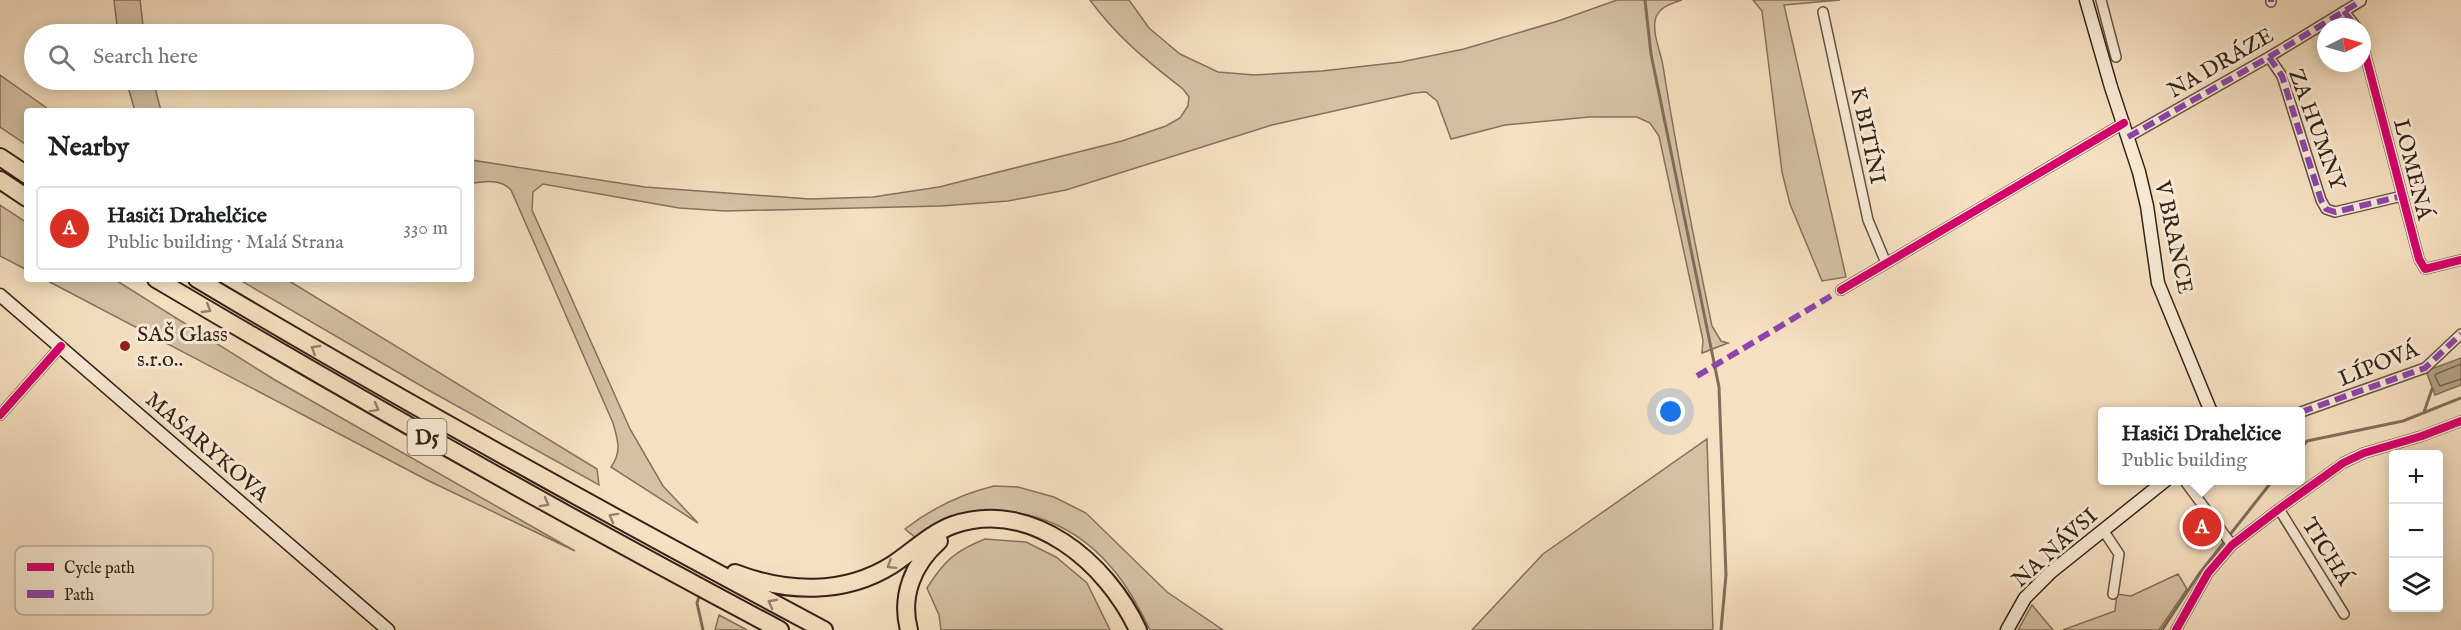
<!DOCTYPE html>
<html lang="en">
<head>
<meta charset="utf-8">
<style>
	:root { --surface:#fff; --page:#f2f2f2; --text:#202124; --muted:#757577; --line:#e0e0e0; --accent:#d93025 }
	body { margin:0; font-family:"IM FELL English",serif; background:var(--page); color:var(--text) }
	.controls { position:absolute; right:18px; bottom:18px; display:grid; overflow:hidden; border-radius:6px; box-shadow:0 3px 15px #0003 }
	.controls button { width:54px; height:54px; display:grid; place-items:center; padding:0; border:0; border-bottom:2px solid var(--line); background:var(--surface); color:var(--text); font:30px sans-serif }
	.compass { position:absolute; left:2317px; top:18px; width:54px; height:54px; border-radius:50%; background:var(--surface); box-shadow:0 3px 15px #0003; rotate:85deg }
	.you { position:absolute; left:1671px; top:412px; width:21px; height:21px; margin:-15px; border:4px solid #fff; border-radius:50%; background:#1a73e8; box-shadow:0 0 0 9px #1a73e833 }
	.badge { display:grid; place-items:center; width:39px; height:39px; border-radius:50%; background:var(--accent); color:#fff; font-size:20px; font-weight:700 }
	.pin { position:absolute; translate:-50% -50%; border:3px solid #fff; box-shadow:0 2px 6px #0006 }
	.popup { position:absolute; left:2098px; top:407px; width:207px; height:78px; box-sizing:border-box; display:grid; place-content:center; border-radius:6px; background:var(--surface); filter:drop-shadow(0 2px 4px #0005); font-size:20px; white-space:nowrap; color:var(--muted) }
	.popup b { font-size:22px; color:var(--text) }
	.popup::after { content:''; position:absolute; left:50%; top:100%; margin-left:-12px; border:12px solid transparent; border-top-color:var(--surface) }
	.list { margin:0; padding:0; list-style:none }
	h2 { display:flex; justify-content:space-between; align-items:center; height:78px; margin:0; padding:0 24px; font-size:26px }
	h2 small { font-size:20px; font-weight:400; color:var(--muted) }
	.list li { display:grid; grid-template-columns:39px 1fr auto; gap:18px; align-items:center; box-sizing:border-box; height:84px; margin:0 12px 12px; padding:0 12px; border:2px solid var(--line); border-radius:6px }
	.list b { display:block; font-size:22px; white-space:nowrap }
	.list p { margin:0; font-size:20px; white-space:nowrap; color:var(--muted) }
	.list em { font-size:20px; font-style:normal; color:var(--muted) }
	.icon { flex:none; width:33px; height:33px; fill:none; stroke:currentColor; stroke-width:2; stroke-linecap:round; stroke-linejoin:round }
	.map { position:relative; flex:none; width:2461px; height:630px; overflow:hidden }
	.search { position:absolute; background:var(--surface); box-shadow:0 3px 15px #0003; left:24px; top:24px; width:450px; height:66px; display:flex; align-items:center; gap:15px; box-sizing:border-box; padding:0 21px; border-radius:33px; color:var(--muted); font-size:22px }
	.panel { position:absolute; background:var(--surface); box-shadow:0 3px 15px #0003; left:24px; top:108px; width:450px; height:174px; border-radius:6px }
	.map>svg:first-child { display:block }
</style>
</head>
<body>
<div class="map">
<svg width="2461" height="630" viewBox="0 0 2461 630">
	<rect width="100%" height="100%" fill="#f6e0c1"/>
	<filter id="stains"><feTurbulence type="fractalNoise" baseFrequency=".00333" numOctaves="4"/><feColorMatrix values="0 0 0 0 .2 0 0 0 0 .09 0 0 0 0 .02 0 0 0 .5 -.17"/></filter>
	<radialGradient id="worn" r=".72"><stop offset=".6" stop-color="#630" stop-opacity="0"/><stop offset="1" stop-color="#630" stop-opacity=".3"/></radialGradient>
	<!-- green -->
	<path fill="#d5c0a4" stroke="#84725d" stroke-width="1.5" d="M 114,0 L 140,0 L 144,34 L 118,34 Z
		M 1090,0 L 1129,0 L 1149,28 L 1180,54 L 1218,72 L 1254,75 L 1322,71 L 1401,62 L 1464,49 L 1558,21 L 1617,0 L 1682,0 C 1672,3 1660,7 1656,17 C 1651,32 1661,52 1663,66 C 1677,154 1694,240 1712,326 L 1721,341 L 1728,343 L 1702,353 L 1703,340 L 1659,136 L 1650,123 L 1637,117 L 1589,117 L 1505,125 L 1451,139 L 1437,101 L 1426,92 L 1414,93 L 1272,125 L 1066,190 L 1008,201 L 941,206 L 725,211 L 679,208 L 543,184 L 533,192 L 532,210 L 630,429 L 663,486 L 698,523 L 611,467 C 622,452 618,440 613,423 L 511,190 C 500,178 485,182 471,183 L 471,160 L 645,187 L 810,199 L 873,197 L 939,187 L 1122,141 L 1166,126 L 1180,118 L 1188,106 L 1189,97 L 1183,89 C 1147,61 1117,37 1090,0 Z
		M 1753,0 L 1840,0 L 1784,5 L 1846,277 L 1822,281 L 1790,204 L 1782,172 L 1762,11 Z
		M 0,75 L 51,111 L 27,111 L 27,145 L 0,127 Z
		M 126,80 L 153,80 L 161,111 L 135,111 Z
		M 0,205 L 27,223 L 27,270 L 0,256 Z
		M 44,279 L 114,279 L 275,380 L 575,551 L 427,480 Z
		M 238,279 L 286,279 L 597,469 L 599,485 L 430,391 Z
		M 1707,439 L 1713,630 L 1472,630 L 1543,554 Z
		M 994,486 L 1018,487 L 1054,497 L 1086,513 L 1167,592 L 1223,630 L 1150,630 C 1139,608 1127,585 1111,567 C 1071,520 1007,497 949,520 C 938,524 927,533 917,539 L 905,529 C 932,508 961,494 994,486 Z
		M 985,539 L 1026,542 L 1056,557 L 1087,583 L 1110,630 L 941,630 L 939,615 L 927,588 C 944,561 955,551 985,539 Z
		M 2178,574 L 2187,589 L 2159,630 L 2063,630 L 2115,611 L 2117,594 L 2131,596 Z
		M 2032,605 L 2053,630 L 2018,630 Z
		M 719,615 L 747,630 L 715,630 Z"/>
	<!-- water -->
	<path fill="#b4a087" stroke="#806e5a" stroke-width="1.5" d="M 2461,358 L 2461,385 L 2435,395 L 2426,371 Z"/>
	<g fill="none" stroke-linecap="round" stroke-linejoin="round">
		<!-- shore -->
		<path stroke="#74624e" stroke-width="1.5" d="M 2461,364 L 2436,374 L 2435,376 L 2440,386 L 2461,379"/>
		<!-- stream -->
		<path stroke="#806e5a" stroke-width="3" d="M 1645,0 L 1651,54 L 1719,387 L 1726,575 L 1721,630
			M 2424,412 L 2432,389
			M 2301,448 L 2307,441 L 2403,421 L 2461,398
			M 700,594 L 697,603 L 703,630
			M 2162,630 L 2199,574 L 2273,480"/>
		<defs>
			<path id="minor" d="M 2101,0 L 2116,57
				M 2271,0 L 2271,2
				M 2344,11 L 2356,27
				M 1823,12 L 1868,220 L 1886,263
				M 2362,42 L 2419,259 L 2425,269 L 2461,260
				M 2269,57 L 2282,76 L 2321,200 L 2326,209 L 2335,212 L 2402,196
				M 2128,137 L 2269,57 L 2361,1
				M 1841,290 L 2124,123
				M 2301,412 L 2425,368 L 2461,334
				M 0,415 L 61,346
				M 2184,480 L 2232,545
				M 2279,509 L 2344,614
				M 2103,530 L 2119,554 L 2113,594
				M 2176,630 L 2208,573 L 2232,545 L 2279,509 L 2343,463 L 2364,453 L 2422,436 L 2461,421"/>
			<path id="secondary" d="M 2086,0 L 2111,87 L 2139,172 L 2147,206 L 2158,283 L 2211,412
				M 0,295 L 388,630
				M 2007,630 L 2025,598 L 2051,572 L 2166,480"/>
			<path id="motorway" d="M 0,157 L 27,175
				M 0,180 L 27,198
				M 156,279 C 362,401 569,518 780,630
				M 197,279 C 403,402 612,517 824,630
				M 735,573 C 787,593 844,595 892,565 C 912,552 931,533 953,525 C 1032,498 1107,563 1138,630
				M 909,630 C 900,596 913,564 939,541"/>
		</defs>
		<!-- minor casing -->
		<use href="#minor" stroke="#645241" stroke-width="12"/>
		<!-- secondary casing -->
		<use href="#secondary" stroke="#332316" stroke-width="15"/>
		<!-- motorway casing -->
		<use href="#motorway" stroke="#332316" stroke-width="20"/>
		<!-- minor -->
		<use href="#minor" stroke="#f9ebd7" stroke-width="9"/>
		<!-- secondary -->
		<use href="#secondary" stroke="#f9ebd7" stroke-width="12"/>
		<!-- motorway -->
		<use href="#motorway" stroke="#f6e0c1" stroke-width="16"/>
		<!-- quiet -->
		<path stroke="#8e44ad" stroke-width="6" stroke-dasharray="12 6" stroke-linecap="butt" d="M 2271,0 L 2271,2
			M 2344,11 L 2356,27
			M 2269,57 L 2282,76 L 2321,200 L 2326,209 L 2335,212 L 2402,196
			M 2128,137 L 2269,57 L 2361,1
			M 1697,376 L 1841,290
			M 2301,412 L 2425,368 L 2461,334"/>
		<defs>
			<path id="cycleway" d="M 2362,42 L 2419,259 L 2425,269 L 2461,260
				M 1841,290 L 2124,123
				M 0,415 L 61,346
				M 2176,630 L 2208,573 L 2232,545 L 2279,509 L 2343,463 L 2364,453 L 2422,436 L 2461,421"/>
		</defs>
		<!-- cycleway casing -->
		<use href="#cycleway" stroke="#f9ebd7" stroke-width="11"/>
		<!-- cycleway -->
		<use href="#cycleway" stroke="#d6006c" stroke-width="8"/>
	</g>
	<!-- one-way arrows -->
	<defs><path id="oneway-chevron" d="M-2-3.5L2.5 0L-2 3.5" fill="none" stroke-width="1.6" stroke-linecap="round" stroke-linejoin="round" transform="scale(1.5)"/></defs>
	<g stroke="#94826c">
		<use href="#oneway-chevron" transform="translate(207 309) rotate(31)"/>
		<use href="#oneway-chevron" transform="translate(315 349) rotate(-149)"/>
		<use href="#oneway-chevron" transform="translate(375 408) rotate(29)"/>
		<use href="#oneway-chevron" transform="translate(545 503) rotate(29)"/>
		<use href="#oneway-chevron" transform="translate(613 517) rotate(-151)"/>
		<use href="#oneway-chevron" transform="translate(891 565) rotate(148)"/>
		<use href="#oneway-chevron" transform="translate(772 603) rotate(-152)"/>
	</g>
	<!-- markers -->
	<circle fill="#8f2418" stroke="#f9ebd7" stroke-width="2" cx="125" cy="346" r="6"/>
	<g text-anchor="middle" stroke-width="6" stroke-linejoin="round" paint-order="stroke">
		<!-- shield labels -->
		<rect fill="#f9ebd7" stroke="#6e5f50" stroke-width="1.5" x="407.5" y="419" width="39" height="36" rx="4.5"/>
		<g font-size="21" font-weight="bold" fill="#332316">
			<text x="427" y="444">D5</text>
		</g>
		<!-- street labels -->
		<g font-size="22" fill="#332316" stroke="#f9ebd7">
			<text transform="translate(2220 62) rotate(-30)" y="8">NA DRÁZE</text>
			<text transform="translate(2318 129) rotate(70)" y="8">ZA HUMNY</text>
			<text transform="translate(1869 135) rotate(78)" y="8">K BITÍNI</text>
			<text transform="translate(2414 169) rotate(76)" y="8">LOMENÁ</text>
			<text transform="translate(2175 237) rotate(78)" y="8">V BRANCE</text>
			<text transform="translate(2378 363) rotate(-22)" y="8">LÍPOVÁ</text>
			<text transform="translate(208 446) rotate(41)" y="8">MASARYKOVA</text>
			<text transform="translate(2054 547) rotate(-42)" y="8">NA NÁVSI</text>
			<text transform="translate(2328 551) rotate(58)" y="8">TICHÁ</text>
		</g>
		<!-- poi labels -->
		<g font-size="22" fill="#332316" stroke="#f9ebd7" text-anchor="start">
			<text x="137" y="341">SAŠ Glass<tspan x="137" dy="25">s.r.o..</tspan></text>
		</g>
	</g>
	<!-- legend -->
	<rect x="15" y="546" width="198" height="69" rx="9" fill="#f9ebd7" stroke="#beaf9d" stroke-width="1.5"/>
	<rect x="27" y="563" width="27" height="8" fill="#d6006c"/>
	<rect x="27" y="590" width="27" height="8" fill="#8e44ad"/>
	<g font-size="16" fill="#332316">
		<text x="64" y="573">Cycle path</text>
		<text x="64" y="600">Path</text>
	</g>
	<rect width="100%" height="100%" filter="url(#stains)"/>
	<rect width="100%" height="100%" fill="url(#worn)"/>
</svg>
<div class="controls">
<button>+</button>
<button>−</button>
<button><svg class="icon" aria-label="layers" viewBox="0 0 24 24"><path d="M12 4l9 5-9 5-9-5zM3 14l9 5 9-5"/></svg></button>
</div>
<svg class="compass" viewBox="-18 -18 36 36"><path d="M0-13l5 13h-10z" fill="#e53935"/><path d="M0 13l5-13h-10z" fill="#757577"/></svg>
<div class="you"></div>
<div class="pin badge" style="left:2202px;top:527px">A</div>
<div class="popup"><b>Hasiči Drahelčice</b>Public building</div>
<div class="search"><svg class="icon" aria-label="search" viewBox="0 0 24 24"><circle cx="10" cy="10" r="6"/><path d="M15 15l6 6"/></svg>Search here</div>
<section class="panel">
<h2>Nearby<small></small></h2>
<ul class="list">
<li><span class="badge">A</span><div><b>Hasiči Drahelčice</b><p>Public building · Malá Strana</p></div><em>330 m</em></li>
</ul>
</section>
</div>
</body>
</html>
